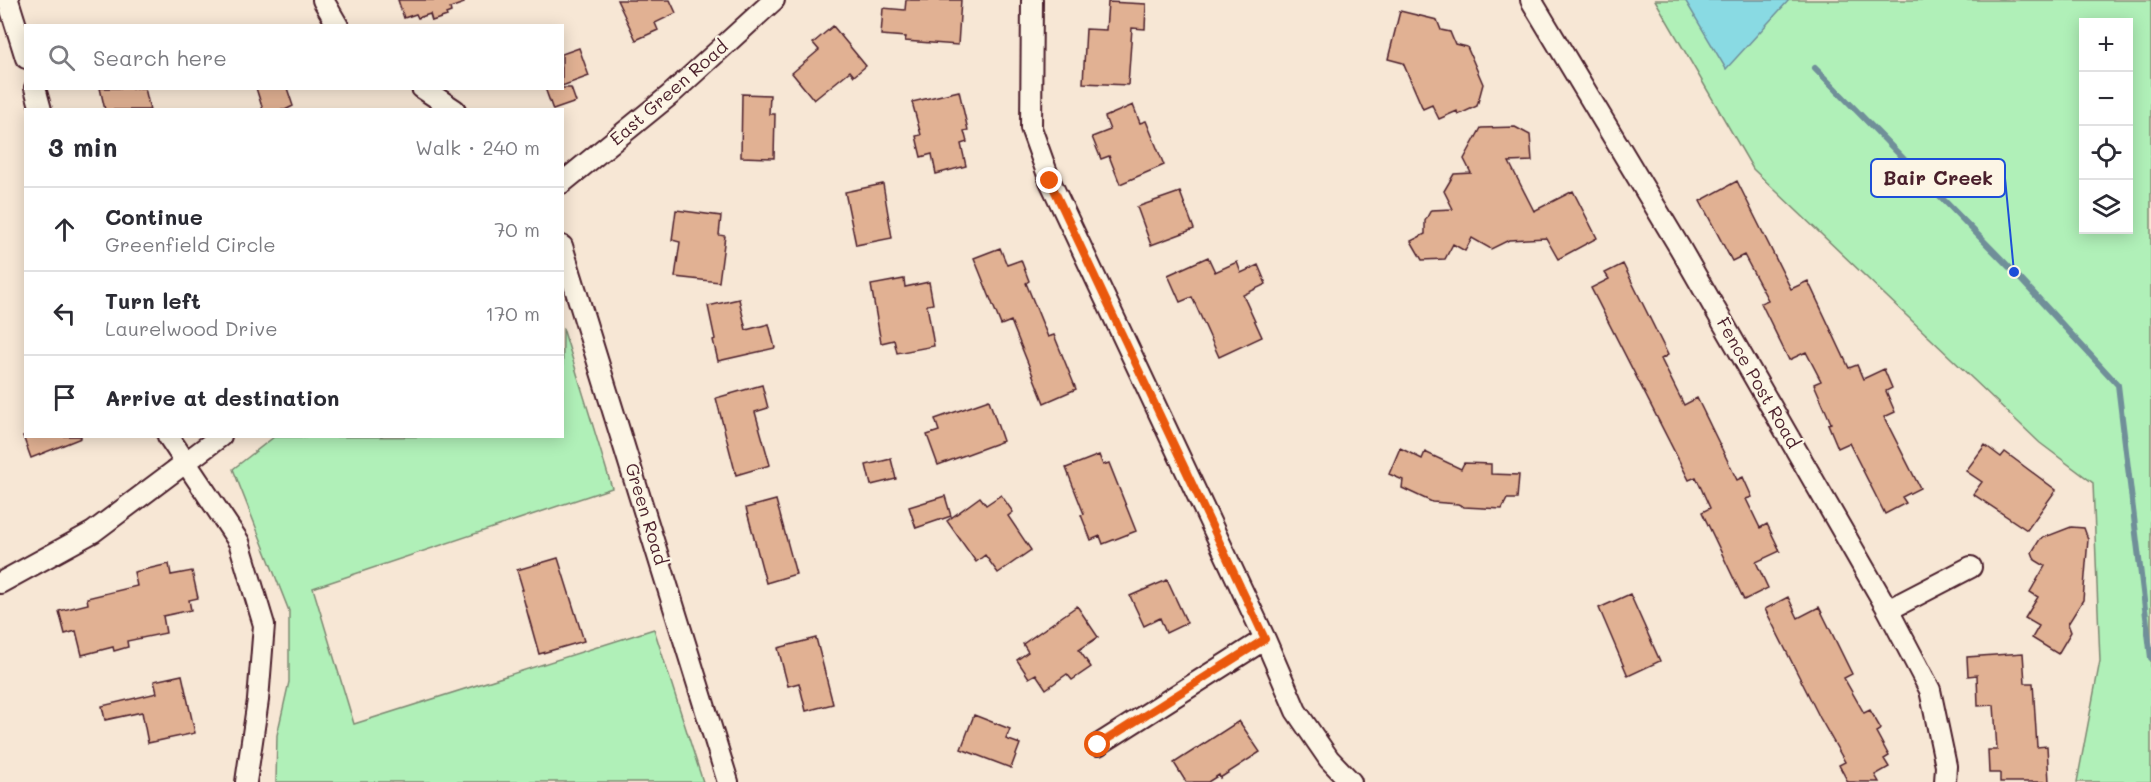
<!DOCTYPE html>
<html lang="en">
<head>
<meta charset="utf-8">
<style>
	:root { --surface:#fff; --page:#f2f2f3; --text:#2b2b33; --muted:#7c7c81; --line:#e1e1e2 }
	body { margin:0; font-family:Mali,sans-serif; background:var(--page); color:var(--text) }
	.controls { position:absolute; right:18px; top:18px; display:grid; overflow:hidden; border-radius:0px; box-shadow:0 3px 15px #0003 }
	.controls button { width:54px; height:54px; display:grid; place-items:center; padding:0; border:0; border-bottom:2px solid var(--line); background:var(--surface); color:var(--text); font:30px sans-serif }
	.stop { position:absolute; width:18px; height:18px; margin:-14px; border:4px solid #ea580c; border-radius:50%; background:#fff }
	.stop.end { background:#ea580c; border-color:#fff; box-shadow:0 2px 6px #0008 }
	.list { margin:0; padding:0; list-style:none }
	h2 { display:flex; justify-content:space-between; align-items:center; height:78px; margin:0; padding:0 24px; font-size:26px }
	h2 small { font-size:20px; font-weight:400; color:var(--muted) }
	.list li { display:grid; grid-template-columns:39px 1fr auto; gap:18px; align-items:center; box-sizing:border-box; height:84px; padding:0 24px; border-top:2px solid var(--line) }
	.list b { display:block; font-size:22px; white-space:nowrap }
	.list p { margin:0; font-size:20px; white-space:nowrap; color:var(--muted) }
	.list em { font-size:20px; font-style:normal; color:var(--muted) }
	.icon { flex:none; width:33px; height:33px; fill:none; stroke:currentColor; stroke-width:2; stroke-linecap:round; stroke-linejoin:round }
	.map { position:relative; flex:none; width:2151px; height:782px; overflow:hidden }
	.search { position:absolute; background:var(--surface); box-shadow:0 3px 15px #0003; left:24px; top:24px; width:540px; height:66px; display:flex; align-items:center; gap:15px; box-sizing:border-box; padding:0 21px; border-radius:0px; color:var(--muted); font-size:22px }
	.panel { position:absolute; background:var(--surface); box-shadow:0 3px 15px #0003; left:24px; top:108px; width:540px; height:330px; border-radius:0px }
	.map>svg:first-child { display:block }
</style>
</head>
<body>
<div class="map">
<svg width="2151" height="782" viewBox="0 0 2151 782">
	<rect width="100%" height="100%" fill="#f7e7d5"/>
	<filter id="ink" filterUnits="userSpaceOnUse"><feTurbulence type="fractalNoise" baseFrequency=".0167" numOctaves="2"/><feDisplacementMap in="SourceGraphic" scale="12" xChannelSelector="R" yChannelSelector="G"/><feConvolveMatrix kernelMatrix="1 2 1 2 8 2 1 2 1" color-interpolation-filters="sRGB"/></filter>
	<g filter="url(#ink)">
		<!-- green -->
		<path fill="#b0f0b8" stroke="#7d8872" stroke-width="1.5" fill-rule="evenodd" d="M 1655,0 L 2151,0 L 2151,782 L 2077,782 L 2100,661 L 2093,483 L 2040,443 L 1753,169 ZM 2084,22 L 2128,22 L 2128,230 L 2084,230 Z
			M 563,328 L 612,488 L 313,588 L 354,724 L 654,629 L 703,782 L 276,782 L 277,735 L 289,682 L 289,611 L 233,469 L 274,437 L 562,436 Z"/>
		<!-- water -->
		<path fill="#89dae3" stroke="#708f99" stroke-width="1.5" d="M 1685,0 L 1789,0 L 1726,69 Z"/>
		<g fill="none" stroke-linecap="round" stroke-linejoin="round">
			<!-- stream -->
			<path stroke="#708f99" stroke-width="6" d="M 1815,68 L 2014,272 L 2118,385 L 2151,658"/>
		</g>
		<!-- building -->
		<path fill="#e1b193" stroke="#4a1f2b" stroke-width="1.5" d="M 398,0 L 463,0 L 464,3 L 450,8 L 451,12 L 446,14 L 447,16 L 432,21 L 430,14 L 418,18 L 416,14 L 404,18 Z
			M 617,0 L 670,0 L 676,13 L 655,23 L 658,30 L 636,40 Z
			M 906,0 L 961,0 L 958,45 L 905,41 L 906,37 L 881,35 L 883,8 L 905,10 Z
			M 1108,2 L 1146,4 L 1145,29 L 1132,28 L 1128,85 L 1083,83 L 1086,29 L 1106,30 Z
			M 1400,11 L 1437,20 L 1441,30 L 1450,32 L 1455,44 L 1467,47 L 1483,84 L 1477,106 L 1458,115 L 1457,111 L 1439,119 L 1432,105 L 1423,109 L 1403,63 L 1388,59 Z
			M 833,26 L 866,66 L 854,76 L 850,71 L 814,100 L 792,73 L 819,50 L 813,43 Z
			M 579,48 L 589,76 L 562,86 L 562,54 Z
			M 100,88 L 145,88 L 150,110 L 105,110 Z
			M 256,88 L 287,88 L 293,106 L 285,110 L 263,110 Z
			M 545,88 L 571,88 L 576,102 L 553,110 Z
			M 959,91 L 968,130 L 964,131 L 967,142 L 961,144 L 966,166 L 936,174 L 932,154 L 921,157 L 916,136 L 921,135 L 912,102 Z
			M 742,94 L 770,95 L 769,114 L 775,114 L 774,158 L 741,157 Z
			M 1133,105 L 1140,123 L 1146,121 L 1164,165 L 1120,184 L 1109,156 L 1101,159 L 1092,137 L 1110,130 L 1105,117 Z
			M 1515,127 L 1530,135 L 1532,161 L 1509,162 L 1534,211 L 1573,191 L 1597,238 L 1558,259 L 1546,238 L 1509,240 L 1491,249 L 1472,238 L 1465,251 L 1453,244 L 1445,259 L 1422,260 L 1411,241 L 1425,234 L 1425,221 L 1431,210 L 1453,209 L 1444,191 L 1454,174 L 1471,173 L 1464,159 L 1481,128 Z
			M 1737,181 L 1791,289 L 1808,281 L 1849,368 L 1857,365 L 1863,379 L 1884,369 L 1892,388 L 1886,391 L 1895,412 L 1884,417 L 1920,488 L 1902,497 L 1906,503 L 1885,514 L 1849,443 L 1838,448 L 1828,424 L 1831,423 L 1814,384 L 1821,381 L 1806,352 L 1789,360 L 1761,303 L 1768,300 L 1744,255 L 1732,261 L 1700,201 Z
			M 883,184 L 892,238 L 856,245 L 845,192 Z
			M 1180,192 L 1194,229 L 1151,245 L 1137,207 Z
			M 676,210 L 721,216 L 719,235 L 725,236 L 719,282 L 675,277 L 680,242 L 672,240 Z
			M 1000,248 L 1007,265 L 1021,260 L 1029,281 L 1026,283 L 1048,337 L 1054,335 L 1076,389 L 1044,403 L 1011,321 L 1001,325 L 974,258 Z
			M 1208,257 L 1215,272 L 1237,262 L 1241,273 L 1258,265 L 1266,284 L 1243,295 L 1262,337 L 1219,357 L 1192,297 L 1180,302 L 1168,275 Z
			M 1623,264 L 1668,355 L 1661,359 L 1684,405 L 1697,398 L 1737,480 L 1743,477 L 1752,497 L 1746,499 L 1760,528 L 1767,524 L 1780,551 L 1756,562 L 1768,588 L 1744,600 L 1702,512 L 1710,508 L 1696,477 L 1689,480 L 1591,288 L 1609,279 L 1605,273 Z
			M 904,279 L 905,287 L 929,282 L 933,304 L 927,305 L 934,346 L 897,353 L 894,340 L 881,343 L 871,285 Z
			M 739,299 L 746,330 L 769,324 L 775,348 L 718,361 L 713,340 L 715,339 L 708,306 Z
			M 762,385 L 768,408 L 755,412 L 770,465 L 736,475 L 716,398 Z
			M 989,400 L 1003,441 L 938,465 L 927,435 L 939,431 L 935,419 Z
			M 23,436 L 81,436 L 81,438 L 31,458 Z
			M 1985,445 L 2001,457 L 2005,452 L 2056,490 L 2027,530 L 1973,494 L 1982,482 L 1966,471 Z
			M 1400,448 L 1422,459 L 1425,452 L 1461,469 L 1464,463 L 1491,464 L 1491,474 L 1519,475 L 1517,499 L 1507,499 L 1502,509 L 1464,507 L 1458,504 L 1432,502 L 1402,488 L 1403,480 L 1389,474 Z
			M 1099,455 L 1103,465 L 1109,463 L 1136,531 L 1103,544 L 1100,536 L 1091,540 L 1081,515 L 1084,514 L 1066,468 Z
			M 891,459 L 896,479 L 871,485 L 866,465 Z
			M 1001,495 L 1013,512 L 1008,516 L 1031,550 L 998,573 L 985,555 L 976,562 L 947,521 L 980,497 L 986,505 Z
			M 945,496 L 951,516 L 916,528 L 909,507 Z
			M 776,500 L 796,574 L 766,583 L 746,508 Z
			M 2071,527 L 2084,528 L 2088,539 L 2083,600 L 2068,624 L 2071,632 L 2058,654 L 2032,638 L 2039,626 L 2025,618 L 2038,597 L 2030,592 L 2045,566 L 2035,560 L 2032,552 L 2040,539 Z
			M 558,558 L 584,641 L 539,654 L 521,590 L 523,590 L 517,570 Z
			M 169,564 L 171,575 L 192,571 L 198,598 L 189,600 L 191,610 L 163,616 L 166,633 L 127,641 L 128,647 L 114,651 L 113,647 L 82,655 L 76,631 L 65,634 L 59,611 L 88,604 L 87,598 L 137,586 L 134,572 Z
			M 1167,580 L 1187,623 L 1166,633 L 1160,618 L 1144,626 L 1130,596 Z
			M 1630,594 L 1660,661 L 1628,676 L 1599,608 Z
			M 1788,597 L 1798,618 L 1819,607 L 1852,674 L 1844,678 L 1864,713 L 1870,710 L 1881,729 L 1876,732 L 1889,756 L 1884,759 L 1889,767 L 1875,775 L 1879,782 L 1848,782 L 1839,765 L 1845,762 L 1820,718 L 1765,609 Z
			M 1077,606 L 1098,637 L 1079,650 L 1091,667 L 1072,680 L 1067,674 L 1046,689 L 1036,674 L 1029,678 L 1017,660 L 1028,652 L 1023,644 Z
			M 816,638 L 833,704 L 806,711 L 799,683 L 788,686 L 778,648 Z
			M 2023,653 L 2025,683 L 2033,683 L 2037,747 L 2047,746 L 2049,782 L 2000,782 L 2000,773 L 1989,773 L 1988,750 L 1997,750 L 1994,705 L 1978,706 L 1977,675 L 1968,676 L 1967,657 Z
			M 182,675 L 195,733 L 148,743 L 142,712 L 105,720 L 102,706 L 157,693 L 154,681 Z
			M 974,715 L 1010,729 L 1006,739 L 1020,744 L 1011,768 L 961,749 Z
			M 1239,721 L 1260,752 L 1220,778 L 1219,775 L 1208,782 L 1186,782 L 1174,763 Z"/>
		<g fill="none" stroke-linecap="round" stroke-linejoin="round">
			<defs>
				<path id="minor" d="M 8,0 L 26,58
					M 323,0 L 338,26
					M 1032,0 L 1031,128 L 1050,181 L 1265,639 L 1296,711 L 1329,759 L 1351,782
					M 1531,0 L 1680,248 L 1888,610 L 1930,690 L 1946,766 L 1945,782
					M 35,88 L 41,110
					M 422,88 L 455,110
					M 562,183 L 670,95 L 774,0
					M 562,246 L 728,782
					M 168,436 L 239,542 L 264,625 L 258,700 L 246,782
					M 0,583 L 93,532 L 221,436
					M 1888,610 L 1971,567
					M 1098,745 L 1265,639"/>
			</defs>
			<!-- minor casing -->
			<use href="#minor" stroke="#4a1f2b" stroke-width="24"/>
			<!-- minor -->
			<use href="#minor" stroke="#fcf5e5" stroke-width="20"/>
		</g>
	</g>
	<g fill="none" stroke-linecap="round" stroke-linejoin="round" filter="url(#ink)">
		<!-- route -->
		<path stroke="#ea580c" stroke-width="8" d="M 1050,181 L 1265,639 L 1098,745"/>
	</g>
	<g text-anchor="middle" stroke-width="4.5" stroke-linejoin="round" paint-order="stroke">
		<!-- street labels -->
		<g font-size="18" fill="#4a1f2b" stroke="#fcf5e5">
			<text transform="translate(669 93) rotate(-41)" y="6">East Green Road</text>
			<text transform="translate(1758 383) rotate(60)" y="6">Fence Post Road</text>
			<text transform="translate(646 514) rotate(73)" y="6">Green Road</text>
		</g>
	</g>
	<!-- callouts -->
	<path fill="none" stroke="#1d4ed8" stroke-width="2" d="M2014 272L2005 178"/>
	<circle fill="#1d4ed8" stroke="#fcf5e5" stroke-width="2" cx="2014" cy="272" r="6"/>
	<rect fill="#fcf5e5" stroke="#1d4ed8" stroke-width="2" x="1871" y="159" width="134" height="38" rx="6"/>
	<g font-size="20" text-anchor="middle" font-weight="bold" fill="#4a1f2b">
		<text x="1938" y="185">Bair Creek</text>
	</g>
</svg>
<div class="controls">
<button>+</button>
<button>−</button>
<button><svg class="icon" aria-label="locate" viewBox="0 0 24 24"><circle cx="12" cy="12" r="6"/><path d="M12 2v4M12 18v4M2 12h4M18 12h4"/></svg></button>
<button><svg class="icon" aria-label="layers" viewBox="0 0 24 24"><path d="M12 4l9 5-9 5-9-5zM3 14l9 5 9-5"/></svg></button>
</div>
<div class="stop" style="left:1098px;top:745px"></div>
<div class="stop end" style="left:1050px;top:181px"></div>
<div class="search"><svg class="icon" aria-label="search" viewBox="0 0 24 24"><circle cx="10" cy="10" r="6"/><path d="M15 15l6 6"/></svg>Search here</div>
<section class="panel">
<h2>3 min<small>Walk · 240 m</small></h2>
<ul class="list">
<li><svg class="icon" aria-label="ahead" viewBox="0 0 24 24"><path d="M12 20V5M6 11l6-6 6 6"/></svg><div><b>Continue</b><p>Greenfield Circle</p></div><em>70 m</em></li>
<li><svg class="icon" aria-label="left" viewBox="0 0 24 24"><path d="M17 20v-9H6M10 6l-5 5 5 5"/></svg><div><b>Turn left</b><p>Laurelwood Drive</p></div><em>170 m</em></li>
<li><svg class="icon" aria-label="arrive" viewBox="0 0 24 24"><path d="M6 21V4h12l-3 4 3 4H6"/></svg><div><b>Arrive at destination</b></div></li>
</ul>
</section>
</div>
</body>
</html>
